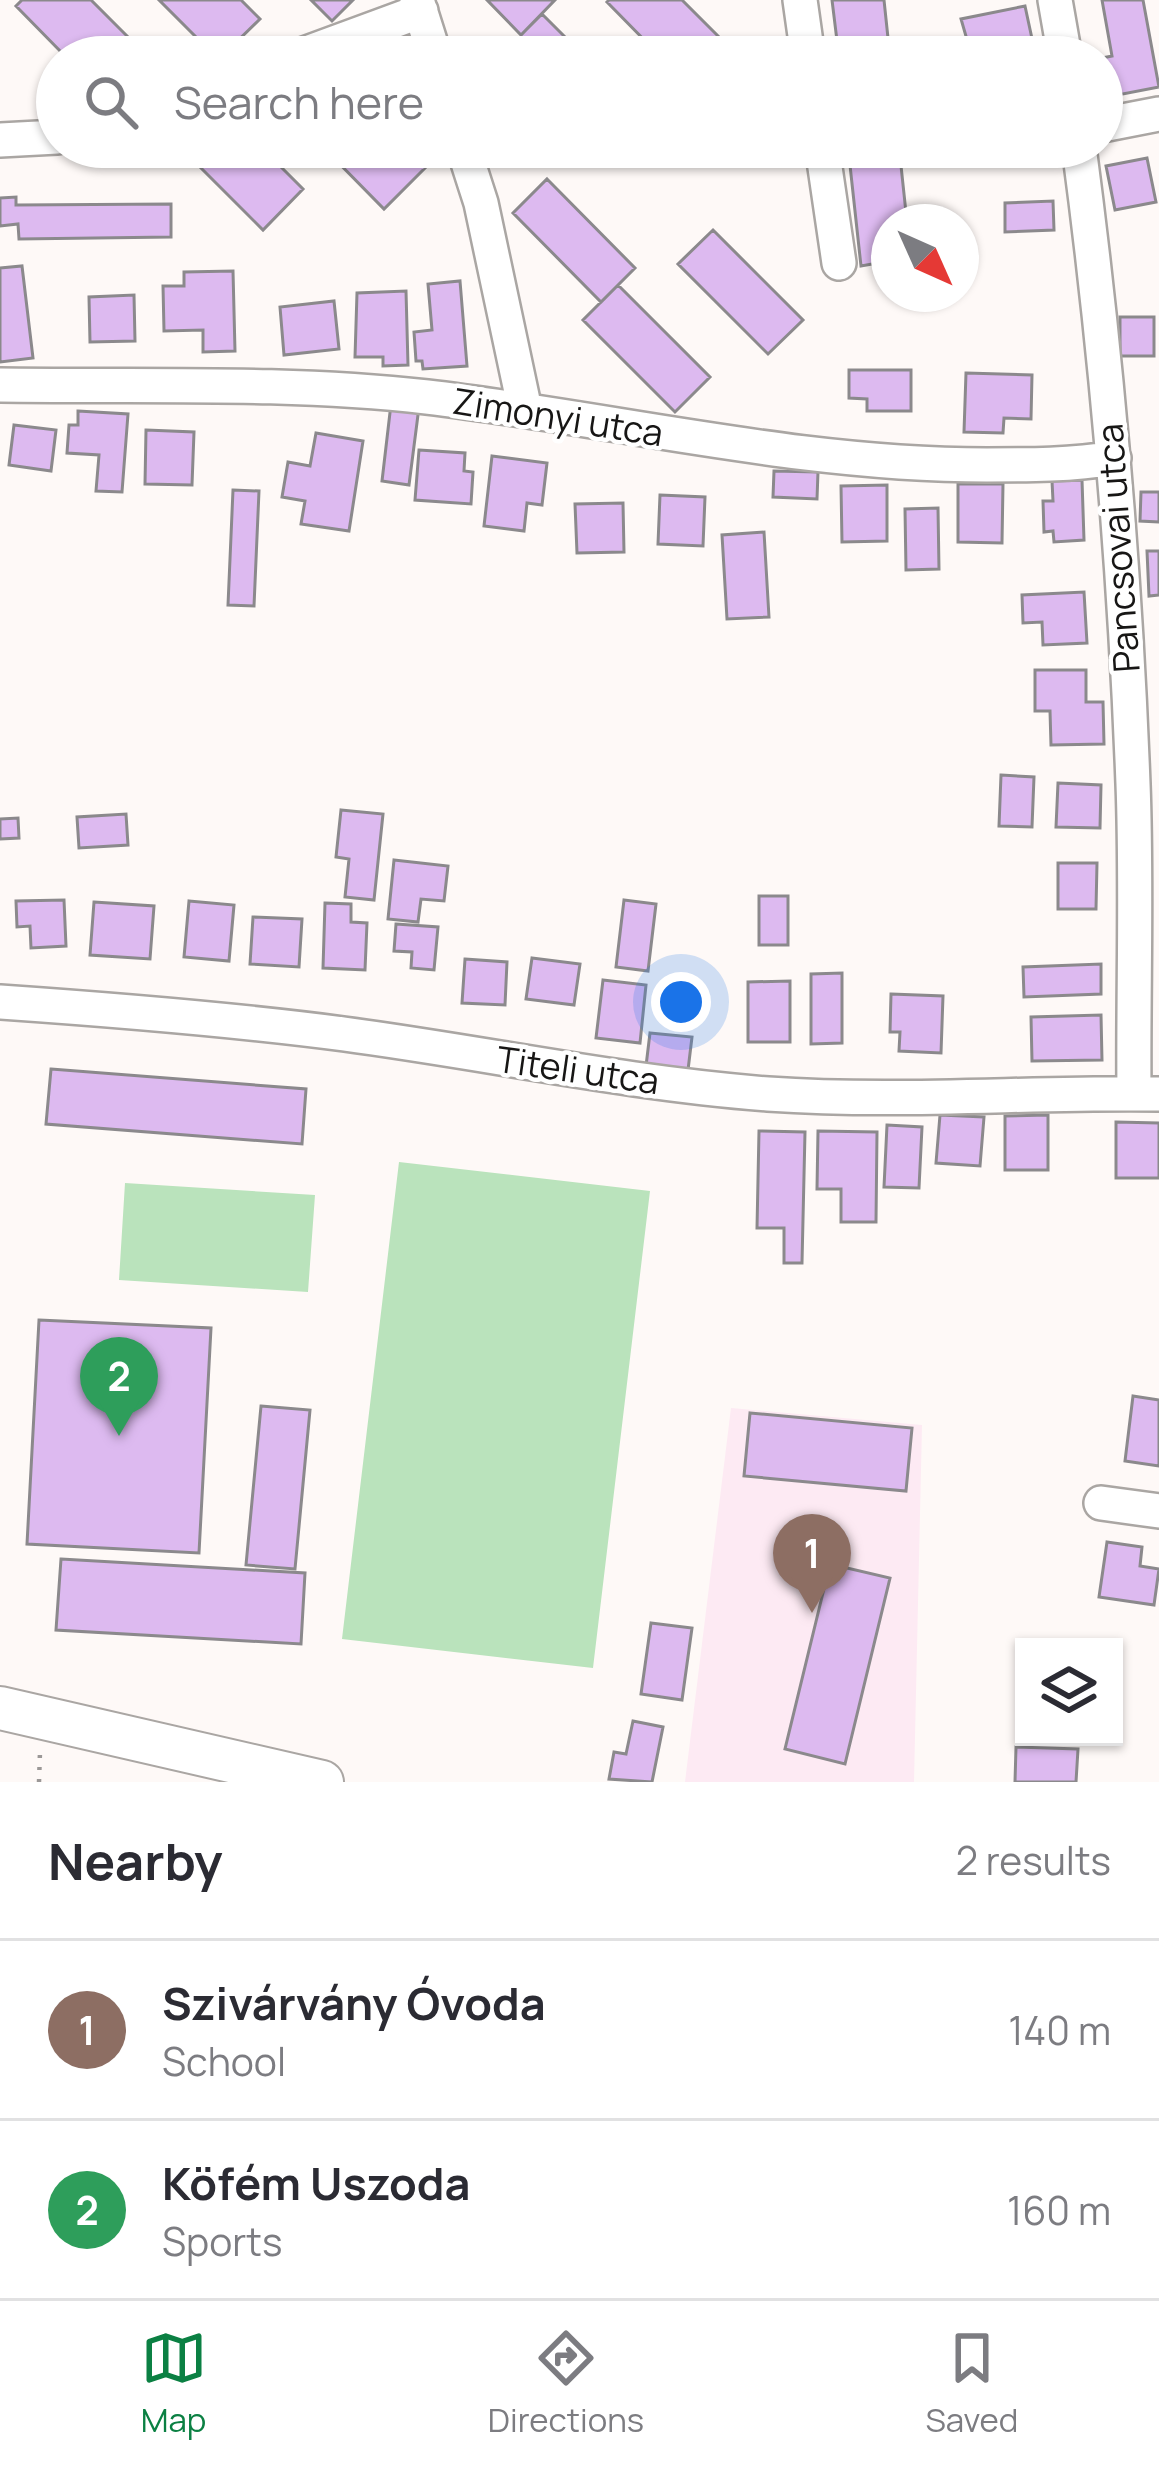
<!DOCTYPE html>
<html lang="en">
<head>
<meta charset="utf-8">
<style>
	:root { --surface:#fff; --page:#f2f2f3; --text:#2b2b33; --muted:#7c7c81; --line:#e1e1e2; --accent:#0b8043 }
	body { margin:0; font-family:Manrope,sans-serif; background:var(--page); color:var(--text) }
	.controls { position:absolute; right:36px; bottom:36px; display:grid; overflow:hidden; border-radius:0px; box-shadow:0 3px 9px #0004 }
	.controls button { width:108px; height:108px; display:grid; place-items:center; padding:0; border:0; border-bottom:3px solid var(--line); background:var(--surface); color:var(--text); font:60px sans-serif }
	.compass { position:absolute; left:871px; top:204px; width:108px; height:108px; border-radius:50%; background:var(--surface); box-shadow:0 3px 9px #0004; rotate:135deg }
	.you { position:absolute; left:681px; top:1002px; width:42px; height:42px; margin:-30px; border:9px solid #fff; border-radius:50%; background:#1a73e8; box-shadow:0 0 0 18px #1a73e833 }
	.badge { display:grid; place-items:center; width:78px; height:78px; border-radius:50%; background:var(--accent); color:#fff; font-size:39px; font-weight:700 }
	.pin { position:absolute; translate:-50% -99px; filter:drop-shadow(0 3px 6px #0008) }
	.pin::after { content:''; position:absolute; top:63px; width:42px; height:36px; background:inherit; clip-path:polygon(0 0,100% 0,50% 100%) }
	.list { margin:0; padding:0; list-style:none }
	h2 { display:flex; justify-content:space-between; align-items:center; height:156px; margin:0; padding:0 48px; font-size:51px }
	h2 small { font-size:39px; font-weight:400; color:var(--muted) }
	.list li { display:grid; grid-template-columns:78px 1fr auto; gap:36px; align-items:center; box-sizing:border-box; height:180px; padding:0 48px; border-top:3px solid var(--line) }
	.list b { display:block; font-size:45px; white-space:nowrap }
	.list p { margin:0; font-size:39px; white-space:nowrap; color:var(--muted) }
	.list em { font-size:39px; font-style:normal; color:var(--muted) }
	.icon { flex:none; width:66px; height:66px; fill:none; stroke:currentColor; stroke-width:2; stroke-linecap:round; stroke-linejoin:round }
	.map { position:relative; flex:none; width:1159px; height:1782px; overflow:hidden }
	.search { position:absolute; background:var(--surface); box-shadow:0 3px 9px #0004; left:36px; right:36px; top:36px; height:132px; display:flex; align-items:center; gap:30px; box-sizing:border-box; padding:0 42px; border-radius:66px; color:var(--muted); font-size:45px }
	.sheet { height:516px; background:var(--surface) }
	nav { display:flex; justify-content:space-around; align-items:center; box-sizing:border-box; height:168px; border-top:3px solid var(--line); background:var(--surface); font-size:33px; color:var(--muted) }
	nav a { display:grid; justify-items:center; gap:6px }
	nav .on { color:var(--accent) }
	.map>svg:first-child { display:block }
</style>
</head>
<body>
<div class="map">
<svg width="1159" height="1782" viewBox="0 0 1159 1782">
	<rect width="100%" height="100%" fill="#fef9f7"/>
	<!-- education -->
	<path fill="#fdeaf3" d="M 731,1408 L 922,1425 L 914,1782 L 685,1782 Z"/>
	<!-- green -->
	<path fill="#bae3bc" d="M 399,1162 L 650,1191 L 593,1668 L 342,1639 Z
		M 125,1183 L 315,1195 L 308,1292 L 119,1280 Z"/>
	<!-- building -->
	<path fill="#ddbaf0" stroke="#8b898c" stroke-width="3" d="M 22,0 L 91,0 L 146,55 L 66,57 L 16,6 Z
		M 159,0 L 241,0 L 260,19 L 221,57 L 216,57 Z
		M 311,0 L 353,0 L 332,21 Z
		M 487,0 L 555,0 L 521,35 Z
		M 609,0 L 682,0 L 738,56 L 661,57 L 607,2 Z
		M 832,0 L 884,0 L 890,57 L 839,57 Z
		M 1102,0 L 1143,0 L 1159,87 L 1102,98 L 1102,58 L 1112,56 Z
		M 1025,6 L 1034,48 L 972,57 L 961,19 Z
		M 542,14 L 585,57 L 508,57 L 503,53 Z
		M 180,147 L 261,147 L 303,189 L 263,230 Z
		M 323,147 L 404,147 L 425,168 L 384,209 Z
		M 848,147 L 899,147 L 907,222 L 889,222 L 889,261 L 861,266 Z
		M 1147,158 L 1156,202 L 1115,210 L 1106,166 Z
		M 547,179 L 635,268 L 601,302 L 513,213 Z
		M 16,197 L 16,205 L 171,204 L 171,237 L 19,239 L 18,224 L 0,226 L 0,198 Z
		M 1053,201 L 1054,230 L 1005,232 L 1005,203 Z
		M 713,230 L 803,320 L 768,354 L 678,264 Z
		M 22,266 L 33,358 L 0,362 L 0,268 Z
		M 233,271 L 235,351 L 203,352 L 203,330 L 164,331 L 163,286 L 184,286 L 184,272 Z
		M 460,281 L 467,366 L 423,369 L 422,361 L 416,361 L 414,332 L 432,330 L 428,284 Z
		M 618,285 L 710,377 L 675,412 L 583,320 Z
		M 406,291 L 408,365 L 383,366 L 383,357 L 355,357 L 357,293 Z
		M 134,295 L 135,341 L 90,342 L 89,297 Z
		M 334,301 L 339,349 L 284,355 L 280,307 Z
		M 1120,317 L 1154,317 L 1154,356 L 1120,356 Z
		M 849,370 L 911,370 L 911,411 L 867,411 L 867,399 L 849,398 Z
		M 966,373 L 1032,375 L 1031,419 L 1004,418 L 1003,433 L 964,432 Z
		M 391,404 L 419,407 L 409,485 L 382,481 Z
		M 78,411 L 128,414 L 122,492 L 96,491 L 99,455 L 67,453 L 69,425 L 78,425 Z
		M 14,425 L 56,430 L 51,471 L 9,465 Z
		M 146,430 L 194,432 L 192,485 L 145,484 Z
		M 316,433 L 363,441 L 349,531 L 301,524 L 305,501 L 282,497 L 288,462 L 310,466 Z
		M 419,450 L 465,453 L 464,471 L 473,472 L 471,504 L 415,500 Z
		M 492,456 L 547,463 L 542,505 L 527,503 L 524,531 L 484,526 Z
		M 774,471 L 818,472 L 817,499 L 773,497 Z
		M 1082,480 L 1084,540 L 1054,542 L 1053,531 L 1044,532 L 1043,501 L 1053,501 L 1052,481 Z
		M 958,484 L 1003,484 L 1002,543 L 958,542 Z
		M 887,485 L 887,541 L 842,542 L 841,486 Z
		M 233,490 L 259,491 L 254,606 L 228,605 Z
		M 1141,492 L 1159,492 L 1159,522 L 1140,521 Z
		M 660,495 L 705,497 L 703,546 L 658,544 Z
		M 623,503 L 624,552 L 577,553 L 575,504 Z
		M 938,508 L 939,569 L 906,570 L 905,509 Z
		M 764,532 L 769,617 L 727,619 L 722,535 Z
		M 1147,551 L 1159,551 L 1159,595 L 1149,596 Z
		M 1084,592 L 1087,643 L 1043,645 L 1042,622 L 1023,623 L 1022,595 Z
		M 1035,670 L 1086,670 L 1086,702 L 1103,702 L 1104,744 L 1051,745 L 1050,711 L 1035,711 Z
		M 1001,775 L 1034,777 L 1032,827 L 999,826 Z
		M 1058,783 L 1101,785 L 1100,828 L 1056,827 Z
		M 341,810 L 383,814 L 374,900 L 345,897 L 349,859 L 336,857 Z
		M 126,814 L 128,845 L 79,848 L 77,817 Z
		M 18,818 L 19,838 L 0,839 L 0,819 Z
		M 394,860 L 448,866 L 444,901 L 421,899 L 418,922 L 388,919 Z
		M 1058,863 L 1097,863 L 1096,909 L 1058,909 Z
		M 759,896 L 788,896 L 788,945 L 759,945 Z
		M 64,900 L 66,946 L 31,948 L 30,926 L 17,927 L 16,901 Z
		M 624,900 L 656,904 L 648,971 L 616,967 Z
		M 189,901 L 234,905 L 229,961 L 184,957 Z
		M 94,902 L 154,906 L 150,959 L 90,955 Z
		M 325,903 L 351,904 L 351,922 L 367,923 L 365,970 L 323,968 Z
		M 253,917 L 302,919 L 299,967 L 250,964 Z
		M 396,924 L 438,927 L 434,970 L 411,968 L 412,952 L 394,951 Z
		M 532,958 L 580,964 L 574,1005 L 526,999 Z
		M 465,959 L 507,962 L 505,1005 L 462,1003 Z
		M 1101,964 L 1101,994 L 1024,997 L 1023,967 Z
		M 842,973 L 842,1043 L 811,1044 L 811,974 Z
		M 603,980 L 646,985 L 640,1043 L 596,1038 Z
		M 790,981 L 790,1042 L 748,1042 L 748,982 Z
		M 891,994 L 943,996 L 941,1053 L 899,1051 L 900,1032 L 890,1032 Z
		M 1101,1015 L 1102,1060 L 1032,1061 L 1031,1017 Z
		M 650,1033 L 692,1037 L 688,1070 L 646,1066 Z
		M 51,1069 L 306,1089 L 302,1144 L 46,1124 Z
		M 940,1115 L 984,1117 L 980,1166 L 936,1163 Z
		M 1048,1115 L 1048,1170 L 1005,1170 L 1005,1116 Z
		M 1116,1122 L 1159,1123 L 1159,1178 L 1116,1178 Z
		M 887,1125 L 922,1127 L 919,1188 L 884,1187 Z
		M 759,1131 L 805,1132 L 802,1263 L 784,1263 L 784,1228 L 757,1228 Z
		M 818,1131 L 877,1132 L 876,1222 L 841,1222 L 841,1189 L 817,1189 Z
		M 39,1320 L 211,1328 L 199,1553 L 27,1544 Z
		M 1133,1396 L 1159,1400 L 1159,1466 L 1125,1461 Z
		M 261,1406 L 310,1410 L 295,1569 L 246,1565 Z
		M 750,1413 L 912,1428 L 906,1491 L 744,1476 Z
		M 1107,1542 L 1142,1547 L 1140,1566 L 1159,1569 L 1154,1605 L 1099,1597 Z
		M 61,1559 L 305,1573 L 301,1644 L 56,1630 Z
		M 830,1564 L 890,1578 L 845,1764 L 785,1749 Z
		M 651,1623 L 692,1628 L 682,1700 L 641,1694 Z
		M 633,1721 L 663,1727 L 652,1782 L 609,1779 L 614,1752 L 626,1754 Z
		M 1016,1747 L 1078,1749 L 1076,1782 L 1015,1782 Z"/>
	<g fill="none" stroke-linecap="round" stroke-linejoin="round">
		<defs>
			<path id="minor" d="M 417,0 L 435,57
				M 800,0 L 808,57
				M 1055,0 L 1065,57
				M 296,57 L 421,11
				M 1102,125 L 1159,114
				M 0,140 L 57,137
				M 463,147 L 481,203 L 525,410
				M 822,147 L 839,263
				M 1079,147 C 1107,358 1125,570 1133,784 C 1137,887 1133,991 1134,1094
				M 0,385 C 142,387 286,381 427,397 C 614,419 798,465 987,465 C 1029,465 1072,465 1114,458
				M 0,1002 C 115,1010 230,1019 344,1034 C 486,1053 625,1083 768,1094 C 898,1103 1028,1092 1159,1094
				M 1101,1503 L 1159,1511"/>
			<path id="tertiary" d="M 0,1708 L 322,1782"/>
		</defs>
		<!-- minor casing -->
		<use href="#minor" stroke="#aaa6a3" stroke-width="38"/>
		<!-- tertiary casing -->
		<use href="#tertiary" stroke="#aaa6a3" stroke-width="46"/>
		<!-- path -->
		<path stroke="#9b9897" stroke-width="4.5" stroke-dasharray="3 9" stroke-linecap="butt" d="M 39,1782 L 40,1752"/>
		<!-- minor -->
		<use href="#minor" stroke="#fff" stroke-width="33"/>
		<!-- tertiary -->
		<use href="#tertiary" stroke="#fff" stroke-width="42"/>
	</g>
	<g text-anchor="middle" stroke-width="9" stroke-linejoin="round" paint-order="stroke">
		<!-- street labels -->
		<g font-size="36" fill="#171615" stroke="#fff">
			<text transform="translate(558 417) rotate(9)" y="13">Zimonyi utca</text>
			<text transform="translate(1118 548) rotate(-94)" y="13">Pancsovai utca</text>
			<text transform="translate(578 1070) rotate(8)" y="13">Titeli utca</text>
		</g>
	</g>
</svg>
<div class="controls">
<button><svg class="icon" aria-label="layers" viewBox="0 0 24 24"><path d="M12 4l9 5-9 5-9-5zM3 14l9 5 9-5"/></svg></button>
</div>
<svg class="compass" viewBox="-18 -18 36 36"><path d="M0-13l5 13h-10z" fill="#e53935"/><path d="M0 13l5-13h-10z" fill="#7c7c81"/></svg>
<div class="you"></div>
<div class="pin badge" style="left:812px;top:1613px;background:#8d6e63">1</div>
<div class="pin badge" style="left:119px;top:1436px;background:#2e9e5b">2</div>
<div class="search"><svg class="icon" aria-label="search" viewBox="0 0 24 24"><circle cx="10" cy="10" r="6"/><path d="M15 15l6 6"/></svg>Search here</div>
</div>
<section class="sheet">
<h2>Nearby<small>2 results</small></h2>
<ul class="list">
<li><span class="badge" style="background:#8d6e63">1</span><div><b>Szivárvány Óvoda</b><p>School</p></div><em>140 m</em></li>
<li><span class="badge" style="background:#2e9e5b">2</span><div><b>Köfém Uszoda</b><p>Sports</p></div><em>160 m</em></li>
</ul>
</section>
<nav>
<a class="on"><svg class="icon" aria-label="map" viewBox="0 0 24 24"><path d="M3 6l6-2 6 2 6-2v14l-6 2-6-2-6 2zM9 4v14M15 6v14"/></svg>Map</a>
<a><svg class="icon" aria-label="directions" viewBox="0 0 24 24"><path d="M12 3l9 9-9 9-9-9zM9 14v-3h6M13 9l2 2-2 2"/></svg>Directions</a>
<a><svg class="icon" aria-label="saved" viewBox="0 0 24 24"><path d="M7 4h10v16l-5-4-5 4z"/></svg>Saved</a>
</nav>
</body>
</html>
